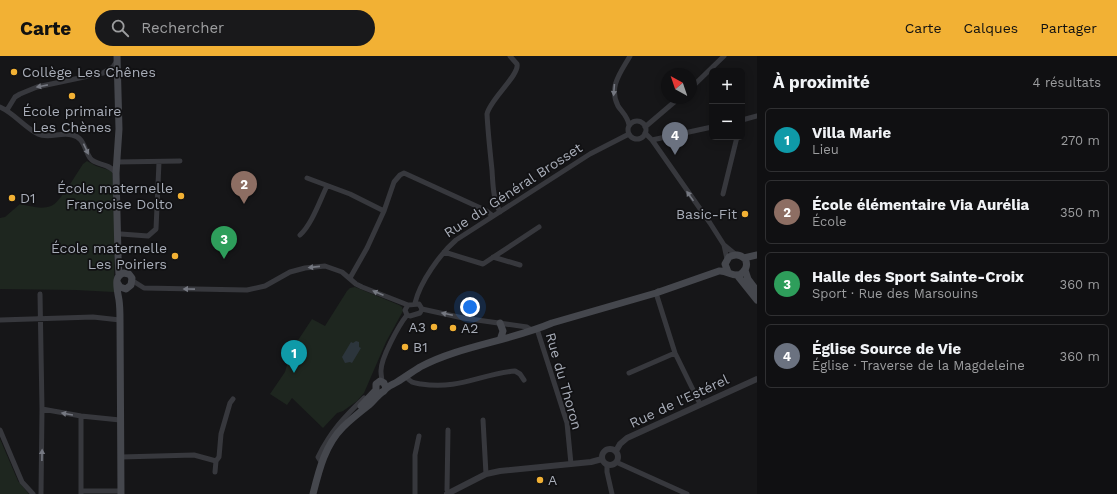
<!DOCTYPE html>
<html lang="fr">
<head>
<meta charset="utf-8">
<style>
	:root { --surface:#101012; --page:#19191b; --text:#f1f3f6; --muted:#9c9d9f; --line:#303032; --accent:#f2b134 }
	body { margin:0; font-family:"Work Sans",sans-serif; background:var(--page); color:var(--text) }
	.controls { position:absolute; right:12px; top:12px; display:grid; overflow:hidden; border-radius:6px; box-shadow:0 2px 10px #0003 }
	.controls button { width:36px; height:36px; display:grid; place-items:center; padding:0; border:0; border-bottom:1px solid var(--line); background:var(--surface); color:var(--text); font:20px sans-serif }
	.compass { position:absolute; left:661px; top:12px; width:36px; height:36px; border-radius:50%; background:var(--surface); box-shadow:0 2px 10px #0003; rotate:320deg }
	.you { position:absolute; left:470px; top:251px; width:14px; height:14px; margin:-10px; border:3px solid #fff; border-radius:50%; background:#1a73e8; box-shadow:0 0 0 6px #1a73e833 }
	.badge { display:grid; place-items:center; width:26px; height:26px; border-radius:50%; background:var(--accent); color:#fff; font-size:13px; font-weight:700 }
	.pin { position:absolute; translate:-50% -33px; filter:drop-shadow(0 1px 2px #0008) }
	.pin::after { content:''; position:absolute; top:21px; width:14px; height:12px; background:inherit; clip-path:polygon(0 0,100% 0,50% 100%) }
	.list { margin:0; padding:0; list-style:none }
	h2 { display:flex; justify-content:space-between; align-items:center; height:52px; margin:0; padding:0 16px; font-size:17px }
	h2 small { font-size:13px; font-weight:400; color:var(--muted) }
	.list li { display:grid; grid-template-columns:26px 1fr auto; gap:12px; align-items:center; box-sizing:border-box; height:64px; margin:0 8px 8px; padding:0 8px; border:1px solid var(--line); border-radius:6px }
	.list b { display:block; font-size:15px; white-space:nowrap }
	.list p { margin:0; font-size:13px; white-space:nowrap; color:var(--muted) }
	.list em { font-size:13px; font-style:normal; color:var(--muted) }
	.icon { flex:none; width:22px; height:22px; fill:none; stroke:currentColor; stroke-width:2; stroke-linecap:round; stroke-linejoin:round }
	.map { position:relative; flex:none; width:757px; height:438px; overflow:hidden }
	header { display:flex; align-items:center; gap:24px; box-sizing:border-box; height:56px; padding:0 20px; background:var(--accent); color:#111 }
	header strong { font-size:19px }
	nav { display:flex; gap:22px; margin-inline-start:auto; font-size:14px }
	.search { width:280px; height:36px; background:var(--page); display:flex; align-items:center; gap:10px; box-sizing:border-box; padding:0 14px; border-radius:22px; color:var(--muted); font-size:15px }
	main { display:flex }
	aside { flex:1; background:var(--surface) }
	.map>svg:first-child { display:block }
</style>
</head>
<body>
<header>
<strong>Carte</strong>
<div class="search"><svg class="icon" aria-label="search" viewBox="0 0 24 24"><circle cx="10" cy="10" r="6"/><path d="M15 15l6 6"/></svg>Rechercher</div>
<nav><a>Carte</a><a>Calques</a><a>Partager</a></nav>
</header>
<main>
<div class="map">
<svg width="757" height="438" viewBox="0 0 757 438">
	<rect width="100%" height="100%" fill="#161618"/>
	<!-- green -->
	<path fill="#1e261f" d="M 87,105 L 96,110 L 112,115 L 115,155 L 114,236 L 76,234 L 0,233 L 0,162 L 5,161 L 20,148 C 30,150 41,154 51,150 C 59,148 77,117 83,108 Z
		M 355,231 L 399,249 L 402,251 L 403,255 L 386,286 L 364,337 L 357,345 L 343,355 L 337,357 L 323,372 L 292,342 L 287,349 L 270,338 L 285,316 L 291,295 L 312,263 L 325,270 L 347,235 L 350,232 Z
		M 0,383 L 18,425 L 29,438 L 0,438 Z"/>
	<!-- water -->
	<path fill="#2c353c" d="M 356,285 L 359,286 L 359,291 L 361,292 L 352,307 L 350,306 L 345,307 L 342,301 L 351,286 L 353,287 Z"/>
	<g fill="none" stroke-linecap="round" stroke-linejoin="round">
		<!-- minor -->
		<path stroke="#37383d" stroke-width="5" d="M 691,32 L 724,0
			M 0,51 C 14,57 24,71 38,78 C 48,83 61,76 72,79 C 84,81 84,93 90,102 C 96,110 108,106 116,117
			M 7,54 L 15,41 L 20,38 L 37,31 L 103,17 L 113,11 L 117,5
			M 742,64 L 757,60
			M628 74a9 9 0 1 1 18 0a9 9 0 1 1-18 0Z
			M 629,69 C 628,61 622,56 618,50 C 608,31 621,16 630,0
			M 645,71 L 679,42
			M 645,77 L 652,84 L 712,71
			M 652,84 L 710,167 L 724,189 L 735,198
			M 117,106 L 180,105
			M 307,122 L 350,138 L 384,155
			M 723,138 L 737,81
			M 500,156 C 493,143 493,129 492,114 C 490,95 488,77 487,58 C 490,43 520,19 517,8 L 510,0
			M 121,178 L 148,180 L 156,173 L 159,106
			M 300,179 C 312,168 320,144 327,130
			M 724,189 L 727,203
			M 444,196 L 483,208 L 539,171
			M 493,201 L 520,209
			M 350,222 L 367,192 L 384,155 L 394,126 L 400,119 L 404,117 L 485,154 L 493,160
			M 133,225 L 144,232 L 247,234 L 265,230 L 290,216 L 305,212 L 325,210 L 342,216 L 356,228 L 362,231 L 408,249
			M 658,235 L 656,237 L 675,297 L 700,348
			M 40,238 L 42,353 L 41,438
			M 415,247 C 420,226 440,198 456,184 L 590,98 L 629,78
			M 422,253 L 463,262 L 527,271 L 530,273
			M 407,259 L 405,254 L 408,249 L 419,248 L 422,253
			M 407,259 L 410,260 L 420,257 L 422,253
			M 0,264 L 93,261 L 120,264
			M 537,273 L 567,367 L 571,408
			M 629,317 L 675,297
			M 406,320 C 410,327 415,327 421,328 C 459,334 481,318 515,315 L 520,318 L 524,324
			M 382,326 C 382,323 381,319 381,316 C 380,303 399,269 407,259
			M 42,353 L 81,360 L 120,364
			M 483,364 L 486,418
			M 0,374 L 22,426 L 33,438
			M 448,374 L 447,434 L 449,438
			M 121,401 L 194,399 L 216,405
			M 320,404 L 318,401 C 331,375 344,361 364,342
			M 616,406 L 687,438
			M 607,409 L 607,416 L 612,438
			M 215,416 L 216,405 L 219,401 L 221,378 L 230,347 L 233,343
			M 81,435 L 121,435
			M 81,438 L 81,360
			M 415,438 L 415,399 L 419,380"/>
		<!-- tertiary -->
		<path stroke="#37383d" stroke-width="6" d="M602 401a8 8 0 1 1 16 0a8 8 0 1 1-16 0Z
			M 616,395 L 620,388 L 627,382 L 757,323
			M 447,438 L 486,418 L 500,415 L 591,406 L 602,403"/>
		<!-- secondary -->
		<path stroke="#45474d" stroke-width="7" d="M 117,0 L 119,73 L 116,117 L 118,200 L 119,219
			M 744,202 L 757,199
			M 745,214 L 748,223 L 757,235
			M 737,219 L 757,244
			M 117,226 L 120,231 L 126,233 L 131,229 L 132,222 L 129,218 L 124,217 C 120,218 118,220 117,224 C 116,230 118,238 119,244 C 120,251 120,258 120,264 L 121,438
			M 500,267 L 503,275 L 501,281
			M 376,334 L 376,328 L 380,325 L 384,327 L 386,332
			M 361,350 L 376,334
			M 313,438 C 319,414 325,389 343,371 C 351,363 360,356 369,349 C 375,344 378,338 384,335 C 387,330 392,329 397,326 C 405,321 412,316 420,311 C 459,290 510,285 552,267 L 656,237 L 719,215 C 728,214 736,224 743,216 C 753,206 740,194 729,201 L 725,208 L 728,216"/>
	</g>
	<!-- one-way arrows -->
	<defs><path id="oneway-solid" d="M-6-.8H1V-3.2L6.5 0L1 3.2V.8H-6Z"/></defs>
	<g fill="#757881">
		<use href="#oneway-solid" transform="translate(42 30) rotate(169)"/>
		<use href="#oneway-solid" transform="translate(614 34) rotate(94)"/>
		<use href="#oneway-solid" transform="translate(86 93) rotate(65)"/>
		<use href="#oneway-solid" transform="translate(690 140) rotate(-125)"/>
		<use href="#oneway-solid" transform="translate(314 211) rotate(174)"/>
		<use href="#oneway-solid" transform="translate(189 233) rotate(-179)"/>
		<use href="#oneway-solid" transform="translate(378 237) rotate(-157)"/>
		<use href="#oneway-solid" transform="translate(447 258) rotate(-168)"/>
		<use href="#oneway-solid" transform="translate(67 358) rotate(-170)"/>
		<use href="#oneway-solid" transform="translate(42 399) rotate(-89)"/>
	</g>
	<!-- markers -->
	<g fill="#f2b134" stroke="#111113" stroke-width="1.5">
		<circle cx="14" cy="16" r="4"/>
		<circle cx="72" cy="40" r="4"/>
		<circle cx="181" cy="140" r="4"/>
		<circle cx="12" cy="142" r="4"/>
		<circle cx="745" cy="158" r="4"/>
		<circle cx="175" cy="200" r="4"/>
		<circle cx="434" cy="271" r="4"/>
		<circle cx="453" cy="272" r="4"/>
		<circle cx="405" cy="291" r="4"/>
		<circle cx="540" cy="424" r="4"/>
	</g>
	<g text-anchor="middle" stroke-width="3.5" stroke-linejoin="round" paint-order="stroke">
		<!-- poi labels -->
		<g font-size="14" fill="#a8adb8" stroke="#111113" text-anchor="start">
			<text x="22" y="21">Collège Les Chênes</text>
			<text x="72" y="60" text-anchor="middle">École primaire<tspan x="72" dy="16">Les Chènes</tspan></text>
			<text x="173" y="137" text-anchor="end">École maternelle<tspan x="173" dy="16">Françoise Dolto</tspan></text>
			<text x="20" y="147">D1</text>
			<text x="737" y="163" text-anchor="end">Basic-Fit</text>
			<text x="167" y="197" text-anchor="end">École maternelle<tspan x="167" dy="16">Les Poiriers</tspan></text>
			<text x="426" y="276" text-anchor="end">A3</text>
			<text x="461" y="277">A2</text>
			<text x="413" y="296">B1</text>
			<text x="548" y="429">A</text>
		</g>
		<!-- street labels -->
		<g font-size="14" fill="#a8adb8" stroke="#111113">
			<text transform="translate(513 134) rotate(-33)" y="5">Rue du Général Brosset</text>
			<text transform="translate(564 325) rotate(74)" y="5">Rue du Thoron</text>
			<text transform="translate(679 345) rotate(-25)" y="5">Rue de l'Estérel</text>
		</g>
	</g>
</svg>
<div class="controls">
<button>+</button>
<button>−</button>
</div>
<svg class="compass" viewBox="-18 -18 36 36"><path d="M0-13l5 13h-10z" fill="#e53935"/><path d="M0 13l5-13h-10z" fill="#9c9d9f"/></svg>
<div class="you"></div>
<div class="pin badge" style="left:294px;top:317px;background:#0f9aa8">1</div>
<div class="pin badge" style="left:244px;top:148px;background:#8d6e63">2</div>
<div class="pin badge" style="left:224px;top:203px;background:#2e9e5b">3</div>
<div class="pin badge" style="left:675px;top:99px;background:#6b7280">4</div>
</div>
<aside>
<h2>À proximité<small>4 résultats</small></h2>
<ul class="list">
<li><span class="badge" style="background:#0f9aa8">1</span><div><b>Villa Marie</b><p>Lieu</p></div><em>270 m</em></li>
<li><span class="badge" style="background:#8d6e63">2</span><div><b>École élémentaire Via Aurélia</b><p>École</p></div><em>350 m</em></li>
<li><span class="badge" style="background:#2e9e5b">3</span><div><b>Halle des Sport Sainte-Croix</b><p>Sport · Rue des Marsouins</p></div><em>360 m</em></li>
<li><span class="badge" style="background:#6b7280">4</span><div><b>Église Source de Vie</b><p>Église · Traverse de la Magdeleine</p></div><em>360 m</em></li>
</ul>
</aside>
</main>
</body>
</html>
